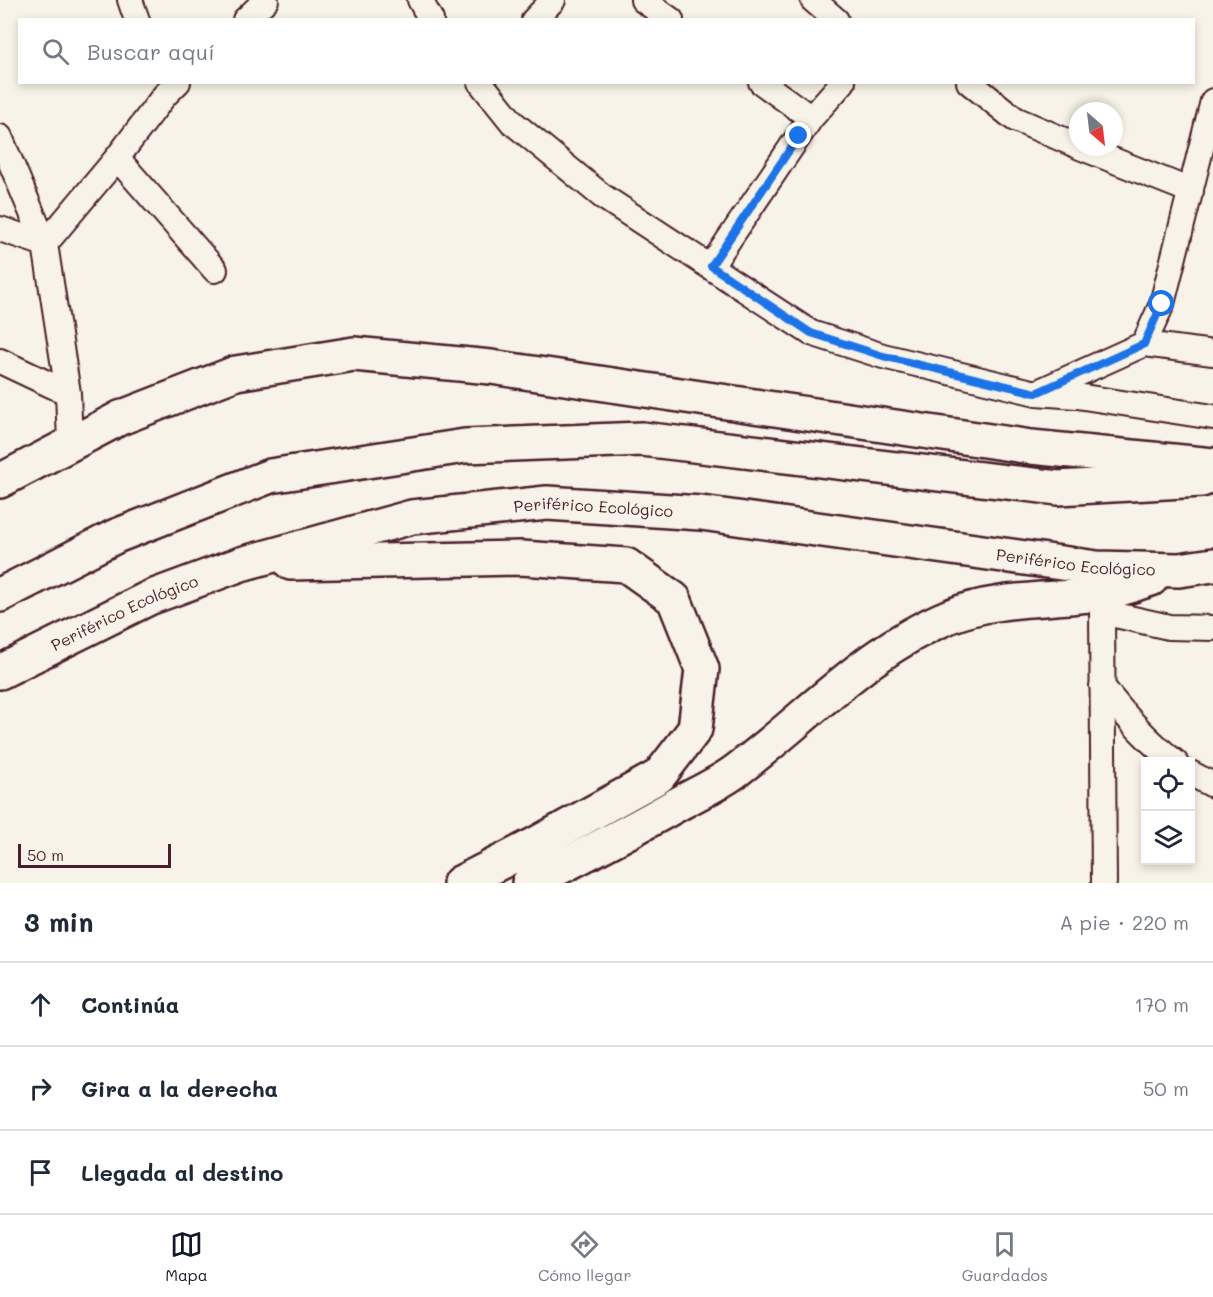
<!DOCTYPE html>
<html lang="es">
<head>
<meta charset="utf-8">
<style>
	:root { --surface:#fff; --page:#f6f6f7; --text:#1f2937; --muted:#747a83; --line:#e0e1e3; --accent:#111827 }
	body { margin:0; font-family:Mali,sans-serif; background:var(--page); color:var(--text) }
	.controls { position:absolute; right:18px; bottom:18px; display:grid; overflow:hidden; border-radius:0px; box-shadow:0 3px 9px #0003 }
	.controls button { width:54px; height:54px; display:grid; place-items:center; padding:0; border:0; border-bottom:2px solid var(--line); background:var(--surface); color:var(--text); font:30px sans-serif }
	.compass { position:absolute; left:1069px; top:102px; width:54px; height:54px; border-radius:50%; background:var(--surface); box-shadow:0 3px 9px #0003; rotate:152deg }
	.scale { position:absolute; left:18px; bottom:15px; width:153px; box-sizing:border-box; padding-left:6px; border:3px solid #4a1f2b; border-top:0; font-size:16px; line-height:21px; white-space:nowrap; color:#4a1f2b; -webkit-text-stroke:4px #f7f3e8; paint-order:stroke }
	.stop { position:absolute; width:18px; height:18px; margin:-14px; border:4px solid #1a73e8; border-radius:50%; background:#fff }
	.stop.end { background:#1a73e8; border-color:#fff; box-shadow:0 2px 6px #0008 }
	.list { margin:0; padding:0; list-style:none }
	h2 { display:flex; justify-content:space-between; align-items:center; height:78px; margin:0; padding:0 24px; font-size:26px }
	h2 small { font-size:20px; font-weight:400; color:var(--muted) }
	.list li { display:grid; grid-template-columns:39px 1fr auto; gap:18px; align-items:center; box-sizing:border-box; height:84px; padding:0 24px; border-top:2px solid var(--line) }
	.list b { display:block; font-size:22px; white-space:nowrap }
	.list em { font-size:20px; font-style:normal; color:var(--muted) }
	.icon { flex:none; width:33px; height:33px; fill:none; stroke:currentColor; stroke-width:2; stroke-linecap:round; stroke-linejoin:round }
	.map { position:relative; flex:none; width:1213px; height:883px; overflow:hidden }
	.search { position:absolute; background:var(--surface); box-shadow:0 3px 9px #0003; left:18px; right:18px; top:18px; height:66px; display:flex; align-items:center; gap:15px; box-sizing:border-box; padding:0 21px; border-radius:0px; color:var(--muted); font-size:22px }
	.sheet { height:330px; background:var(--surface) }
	nav { display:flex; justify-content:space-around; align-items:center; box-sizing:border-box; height:84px; border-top:2px solid var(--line); background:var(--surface); font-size:16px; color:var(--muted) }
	nav a { display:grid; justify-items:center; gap:3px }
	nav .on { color:var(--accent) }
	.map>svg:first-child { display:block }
</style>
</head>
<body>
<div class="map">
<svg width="1213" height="883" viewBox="0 0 1213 883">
	<rect width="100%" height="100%" fill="#f7f3e8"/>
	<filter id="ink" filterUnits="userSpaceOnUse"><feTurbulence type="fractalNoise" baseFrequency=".0167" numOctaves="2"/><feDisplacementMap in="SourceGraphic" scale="12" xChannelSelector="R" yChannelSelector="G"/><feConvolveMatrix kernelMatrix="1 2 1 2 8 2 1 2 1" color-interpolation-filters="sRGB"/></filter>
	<g filter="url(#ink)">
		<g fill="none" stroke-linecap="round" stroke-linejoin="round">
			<defs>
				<path id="minor" d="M 130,0 L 137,20
					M 420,0 L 431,20
					M 643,0 L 671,20
					M 813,0 L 836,20
					M 245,20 L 266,0
					M 534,20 L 553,0
					M 480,82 L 512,122 L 602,196 L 811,333 L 883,356 L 1036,393 L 1077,396 L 1213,417
					M 761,82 L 811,118
					M 969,82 L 1015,119 L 1078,146
					M 0,137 L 45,244 L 68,393 L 70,443
					M 1080,147 L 1191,191
					M 117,158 L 215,270
					M 0,229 L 45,244 L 117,158 L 164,96 L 178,82
					M 711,266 L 811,118 L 843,82
					M 1144,344 L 1213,353
					M 0,361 L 68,393
					M 1038,392 L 1144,344 L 1162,304 L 1213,101
					M 1100,598 L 1102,612 L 1169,627 L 1213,628
					M 1102,612 L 1104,883
					M 1102,686 C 1124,715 1146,740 1175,762
					M 1190,773 L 1213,785"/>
				<g id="trunk">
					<path d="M 0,481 L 120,418 L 236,373 L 354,354 L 491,367 L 1031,447 L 1213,465"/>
					<path d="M 291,563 L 521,558 L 626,565 L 674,599 L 702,669 L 695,729 L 659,776 L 536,844 L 460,883"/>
					<path d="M 0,595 L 116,536 L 270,476 L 465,446 L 642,439 L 1058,488 L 1202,480"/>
					<path id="s1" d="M 0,672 L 149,598 L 241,564 L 412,517 L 547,503 L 701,513 L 1097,568 L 1179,570 L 1213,565"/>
					<path d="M 529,883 C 579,858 629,832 678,804 C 696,794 716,785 733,773 C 805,720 866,650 950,616 C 997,597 1049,601 1098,594 C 1116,592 1134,584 1151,579"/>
				</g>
			</defs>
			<!-- minor casing -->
			<use href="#minor" stroke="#4a1f2b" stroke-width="28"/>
			<!-- trunk casing -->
			<use href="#trunk" stroke="#4a1f2b" stroke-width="38"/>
			<!-- minor -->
			<use href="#minor" stroke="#f7f3e8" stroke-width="24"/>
			<!-- trunk -->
			<use href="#trunk" stroke="#f7f3e8" stroke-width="33"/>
		</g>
	</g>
	<g fill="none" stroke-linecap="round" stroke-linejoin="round" filter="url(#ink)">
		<!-- route -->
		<path stroke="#1a73e8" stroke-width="8" d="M 799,136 L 711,266 L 811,333 L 883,356 L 1036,393 L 1144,344 L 1162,304"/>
	</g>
	<g text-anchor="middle" stroke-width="6" stroke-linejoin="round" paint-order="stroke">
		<!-- street labels -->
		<g font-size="16" fill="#4a1f2b" stroke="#f7f3e8">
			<text dy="6" stroke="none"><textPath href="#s1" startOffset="624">Periférico Ecológico</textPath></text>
			<text dy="6" stroke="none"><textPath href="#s1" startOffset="1110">Periférico Ecológico</textPath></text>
			<text dy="6" stroke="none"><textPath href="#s1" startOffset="138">Periférico Ecológico</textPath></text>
		</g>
	</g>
</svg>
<div class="controls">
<button><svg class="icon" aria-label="locate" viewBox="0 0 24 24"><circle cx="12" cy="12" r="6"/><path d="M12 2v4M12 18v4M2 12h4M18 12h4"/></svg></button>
<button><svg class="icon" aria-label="layers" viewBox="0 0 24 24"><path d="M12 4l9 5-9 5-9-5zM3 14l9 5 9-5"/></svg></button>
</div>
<svg class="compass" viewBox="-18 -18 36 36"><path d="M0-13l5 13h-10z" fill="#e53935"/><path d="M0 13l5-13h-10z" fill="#747a83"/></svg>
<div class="scale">50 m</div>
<div class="stop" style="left:1162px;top:304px"></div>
<div class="stop end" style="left:799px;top:136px"></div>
<div class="search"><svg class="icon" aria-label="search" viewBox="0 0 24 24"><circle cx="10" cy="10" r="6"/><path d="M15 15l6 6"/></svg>Buscar aquí</div>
</div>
<section class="sheet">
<h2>3 min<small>A pie · 220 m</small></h2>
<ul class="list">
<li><svg class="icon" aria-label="ahead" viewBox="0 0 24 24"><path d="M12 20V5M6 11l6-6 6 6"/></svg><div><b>Continúa</b></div><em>170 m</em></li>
<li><svg class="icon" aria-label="right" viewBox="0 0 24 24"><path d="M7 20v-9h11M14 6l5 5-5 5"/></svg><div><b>Gira a la derecha</b></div><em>50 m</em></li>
<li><svg class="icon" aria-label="arrive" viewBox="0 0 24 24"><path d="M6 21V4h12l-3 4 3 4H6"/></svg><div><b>Llegada al destino</b></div></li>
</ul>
</section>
<nav>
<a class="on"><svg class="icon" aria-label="map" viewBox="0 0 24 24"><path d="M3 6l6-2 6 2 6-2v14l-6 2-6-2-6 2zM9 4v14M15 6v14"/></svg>Mapa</a>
<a><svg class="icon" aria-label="directions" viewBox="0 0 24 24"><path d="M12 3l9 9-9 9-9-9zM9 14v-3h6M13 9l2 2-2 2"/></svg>Cómo llegar</a>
<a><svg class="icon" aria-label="saved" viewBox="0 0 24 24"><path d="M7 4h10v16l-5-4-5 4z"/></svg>Guardados</a>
</nav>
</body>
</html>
